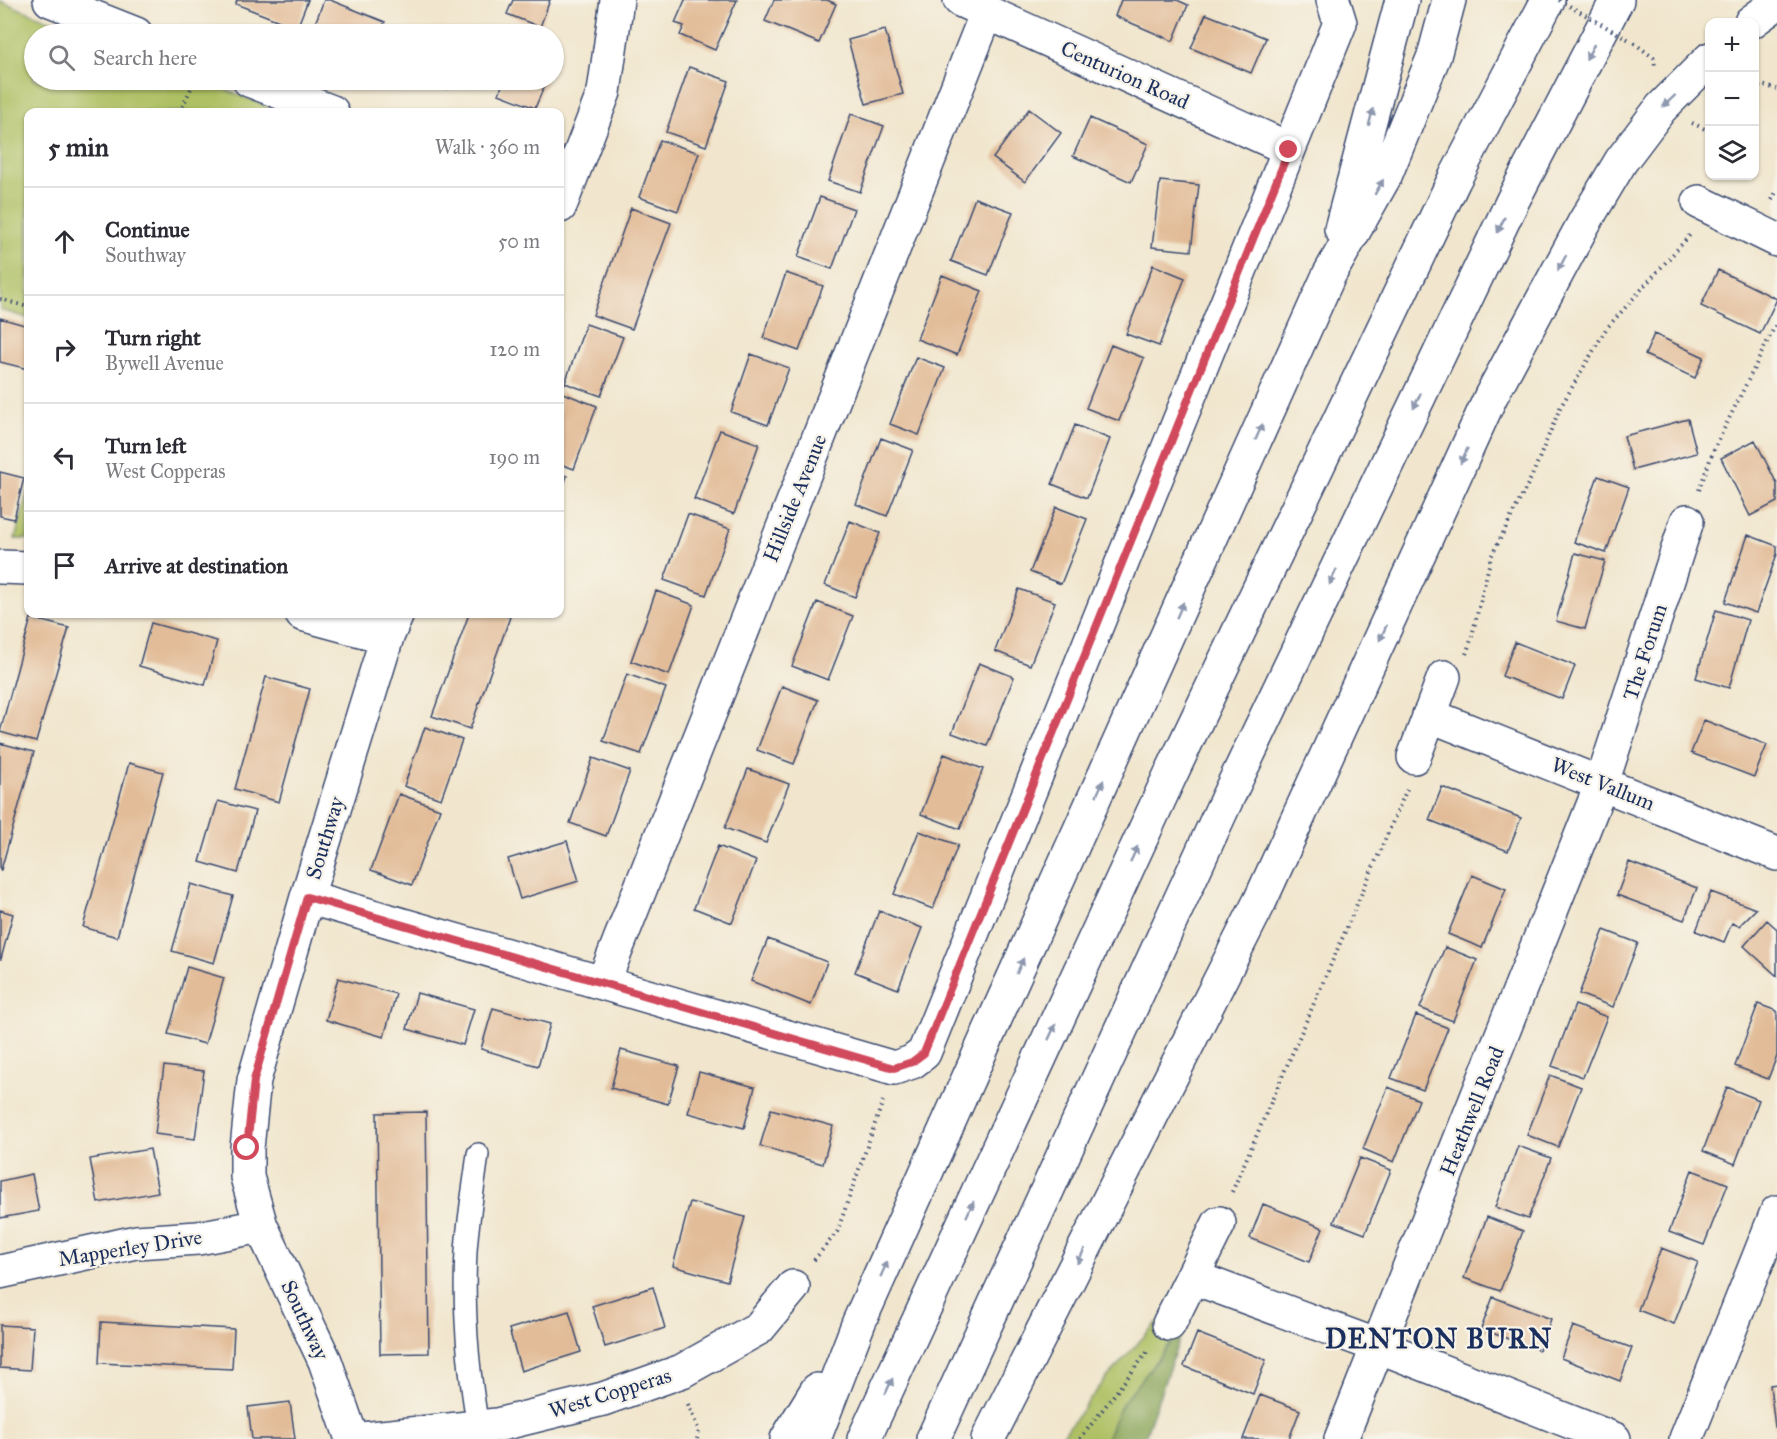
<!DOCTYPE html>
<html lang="en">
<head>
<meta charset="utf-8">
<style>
	:root { --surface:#fff; --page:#f7f7f7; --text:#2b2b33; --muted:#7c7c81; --line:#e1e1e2 }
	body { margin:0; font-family:"IM FELL Great Primer",serif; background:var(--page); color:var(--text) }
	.controls { position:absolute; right:18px; top:18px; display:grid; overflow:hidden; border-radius:12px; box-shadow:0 2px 4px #0004 }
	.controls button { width:54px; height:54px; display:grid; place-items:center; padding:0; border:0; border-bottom:2px solid var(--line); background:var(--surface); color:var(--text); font:30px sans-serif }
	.stop { position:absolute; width:18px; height:18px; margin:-14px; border:4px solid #d1495b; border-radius:50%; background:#fff }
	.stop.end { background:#d1495b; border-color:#fff; box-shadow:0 2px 6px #0008 }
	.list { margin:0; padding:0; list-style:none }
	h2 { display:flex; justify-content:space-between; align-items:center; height:78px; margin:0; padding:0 24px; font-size:26px }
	h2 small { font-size:20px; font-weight:400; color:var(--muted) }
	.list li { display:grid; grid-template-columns:39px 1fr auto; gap:18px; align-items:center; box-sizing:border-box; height:108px; padding:0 24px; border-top:2px solid var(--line) }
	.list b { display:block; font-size:22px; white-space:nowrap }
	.list p { margin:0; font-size:20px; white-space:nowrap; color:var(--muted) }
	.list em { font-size:20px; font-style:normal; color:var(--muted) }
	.icon { flex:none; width:33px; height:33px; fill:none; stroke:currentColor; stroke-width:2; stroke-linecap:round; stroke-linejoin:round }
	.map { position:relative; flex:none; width:1777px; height:1439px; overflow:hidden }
	.search { position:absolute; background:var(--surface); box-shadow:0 2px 4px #0004; left:24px; top:24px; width:540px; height:66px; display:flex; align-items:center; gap:15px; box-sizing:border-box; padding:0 21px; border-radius:33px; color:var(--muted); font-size:22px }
	.panel { position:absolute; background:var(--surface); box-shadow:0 2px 4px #0004; left:24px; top:108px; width:540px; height:510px; border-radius:12px }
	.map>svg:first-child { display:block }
</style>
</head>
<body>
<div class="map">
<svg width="1777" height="1439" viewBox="0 0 1777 1439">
	<rect width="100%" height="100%" fill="#f7f3e8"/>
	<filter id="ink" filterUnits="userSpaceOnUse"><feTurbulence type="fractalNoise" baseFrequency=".0167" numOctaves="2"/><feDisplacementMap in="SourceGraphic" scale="12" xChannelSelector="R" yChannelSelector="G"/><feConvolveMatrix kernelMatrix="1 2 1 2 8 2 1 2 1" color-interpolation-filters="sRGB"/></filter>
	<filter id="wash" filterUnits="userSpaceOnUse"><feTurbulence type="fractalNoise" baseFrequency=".008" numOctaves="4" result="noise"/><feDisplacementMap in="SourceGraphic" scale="24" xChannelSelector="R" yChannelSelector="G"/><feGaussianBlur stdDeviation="1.35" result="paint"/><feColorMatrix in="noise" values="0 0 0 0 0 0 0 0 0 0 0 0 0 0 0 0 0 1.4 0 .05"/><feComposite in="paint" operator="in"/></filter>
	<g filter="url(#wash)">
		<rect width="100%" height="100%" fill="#f1e6cd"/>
		<!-- green -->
		<path fill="#aec064" stroke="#647861" stroke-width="1.5" d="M 0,1 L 85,34 L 34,34 L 34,80 L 200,80 L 283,112 L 28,112 L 28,318 L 0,310 Z
			M 28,491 L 28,539 L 15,539 Z
			M 1156,1323 L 1185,1324 L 1122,1404 L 1106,1439 L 1060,1439 L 1105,1380 Z"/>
		<!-- forest -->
		<path fill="#8aa65a" stroke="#526a5c" stroke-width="1.5" d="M 1185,1324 L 1144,1439 L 1106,1439 L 1122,1404 Z"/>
		<g id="blocks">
			<!-- building -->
			<path fill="#e2bc98" d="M 237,0 L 308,0 L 297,28 L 236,4 Z
				M 324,0 L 330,0 L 385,22 L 380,34 L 311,34 Z
				M 513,0 L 550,0 L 540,27 L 507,14 Z
				M 685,0 L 737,0 L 715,50 L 680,35 L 684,26 L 675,23 Z
				M 774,0 L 827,0 L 836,4 L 819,43 L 765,21 Z
				M 1121,0 L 1177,0 L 1188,5 L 1173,41 L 1115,16 Z
				M 1206,14 L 1266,38 L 1251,73 L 1191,48 Z
				M 397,28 L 413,34 L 394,34 Z
				M 885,30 L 903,94 L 866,104 L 848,40 Z
				M 554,47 L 559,49 L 554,62 Z
				M 689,67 L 729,81 L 706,146 L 666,132 Z
				M 423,80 L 450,80 L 446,89 Z
				M 504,80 L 547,80 L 535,108 L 499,94 Z
				M 1029,109 L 1061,133 L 1025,182 L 993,158 Z
				M 851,114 L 884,126 L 860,192 L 828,181 Z
				M 1090,118 L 1148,144 L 1131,182 L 1073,156 Z
				M 660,140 L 699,153 L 678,211 L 639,197 Z
				M 1160,181 L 1199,185 L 1191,251 L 1152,247 Z
				M 820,197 L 854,209 L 832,269 L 798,257 Z
				M 975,198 L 1013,212 L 988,275 L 951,261 Z
				M 631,208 L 671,223 L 632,329 L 593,315 Z
				M 1153,265 L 1185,278 L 1159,346 L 1126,334 Z
				M 1718,270 L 1777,299 L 1760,334 L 1701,306 Z
				M 786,273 L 823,286 L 799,351 L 763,338 Z
				M 942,275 L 982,291 L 957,355 L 917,339 Z
				M 0,318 L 28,326 L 28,369 L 0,362 Z
				M 586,324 L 623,337 L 601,396 L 565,383 Z
				M 1654,334 L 1704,357 L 1695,378 L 1645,355 Z
				M 1111,345 L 1144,358 L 1119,421 L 1086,408 Z
				M 751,354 L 789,368 L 768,425 L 731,412 Z
				M 916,357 L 945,368 L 919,435 L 890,424 Z
				M 560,392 L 597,406 L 574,469 L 560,464 Z
				M 1688,419 L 1697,453 L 1633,470 L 1624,436 Z
				M 1075,425 L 1110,439 L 1087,498 L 1052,484 Z
				M 720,430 L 759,444 L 734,514 L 694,499 Z
				M 881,438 L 913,450 L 887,516 L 856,504 Z
				M 1755,440 L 1777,484 L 1777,502 L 1750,516 L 1721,458 Z
				M 0,472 L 24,478 L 14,519 L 0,516 Z
				M 560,474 L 567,476 L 560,495 Z
				M 1598,476 L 1629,487 L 1606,553 L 1574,542 Z
				M 1056,507 L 1087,519 L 1061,584 L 1030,572 Z
				M 688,514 L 730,529 L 706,595 L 664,580 Z
				M 850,521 L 880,533 L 855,597 L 825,585 Z
				M 1748,535 L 1777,546 L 1777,554 L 1756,613 L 1725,602 Z
				M 1575,553 L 1605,561 L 1585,629 L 1556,621 Z
				M 1019,589 L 1055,602 L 1030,665 L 995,651 Z
				M 656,591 L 694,605 L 669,675 L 631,661 Z
				M 817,602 L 853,616 L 828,680 L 792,666 Z
				M 1716,610 L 1748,620 L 1729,688 L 1696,678 Z
				M 469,614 L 501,614 L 510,617 L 470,729 L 432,716 Z
				M 31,618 L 69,628 L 36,742 L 0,732 Z
				M 151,623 L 217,641 L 205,685 L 139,666 Z
				M 1515,642 L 1575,666 L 1562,699 L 1502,676 Z
				M 979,663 L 1014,677 L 987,746 L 952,733 Z
				M 627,674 L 666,688 L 641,754 L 603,741 Z
				M 266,677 L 310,689 L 279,802 L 235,789 Z
				M 782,686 L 818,700 L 794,764 L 757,750 Z
				M 1704,720 L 1767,745 L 1754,777 L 1691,753 Z
				M 425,727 L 462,740 L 441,799 L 404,786 Z
				M 0,743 L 34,752 L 1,870 L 0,870 Z
				M 944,754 L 983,769 L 960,829 L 921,814 Z
				M 593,758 L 630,771 L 606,836 L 570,823 Z
				M 129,763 L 163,772 L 117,937 L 83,927 Z
				M 748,769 L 789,784 L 766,843 L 725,828 Z
				M 1442,787 L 1521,818 L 1508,851 L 1429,820 Z
				M 399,794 L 440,809 L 412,885 L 371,870 Z
				M 218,801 L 255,811 L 238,873 L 200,862 Z
				M 919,831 L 958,845 L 933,909 L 894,894 Z
				M 567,841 L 579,881 L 520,899 L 508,859 Z
				M 718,846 L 756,861 L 732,923 L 694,908 Z
				M 1629,862 L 1697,888 L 1684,920 L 1617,895 Z
				M 1472,875 L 1506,889 L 1482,948 L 1448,934 Z
				M 191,884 L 233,896 L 214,963 L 172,951 Z
				M 1711,892 L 1756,909 L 1739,926 L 1732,923 L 1724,942 L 1696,931 Z
				M 0,910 L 13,914 L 1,959 L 0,959 Z
				M 879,911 L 922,928 L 898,989 L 855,972 Z
				M 1767,920 L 1777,929 L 1777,976 L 1744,946 Z
				M 1604,930 L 1638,943 L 1613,1007 L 1579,994 Z
				M 768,939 L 827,962 L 811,1005 L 751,981 Z
				M 1445,947 L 1477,960 L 1453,1021 L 1420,1008 Z
				M 187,967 L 224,978 L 205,1044 L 168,1034 Z
				M 338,978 L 396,994 L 384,1037 L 326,1020 Z
				M 417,993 L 474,1009 L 463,1045 L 407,1029 Z
				M 1758,1004 L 1777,1011 L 1777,1056 L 1768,1079 L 1735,1066 Z
				M 1575,1005 L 1607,1017 L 1583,1077 L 1552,1066 Z
				M 493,1008 L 550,1024 L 538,1066 L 481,1049 Z
				M 1416,1015 L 1448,1028 L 1423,1090 L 1391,1078 Z
				M 621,1050 L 679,1066 L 668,1104 L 611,1088 Z
				M 164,1066 L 204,1071 L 195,1139 L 155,1134 Z
				M 699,1072 L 755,1087 L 744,1128 L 688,1113 Z
				M 1550,1075 L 1581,1087 L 1558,1147 L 1527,1135 Z
				M 1388,1087 L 1419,1100 L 1394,1162 L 1363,1149 Z
				M 1727,1087 L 1759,1100 L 1735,1164 L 1703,1151 Z
				M 771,1109 L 833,1126 L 823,1164 L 760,1146 Z
				M 426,1112 L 429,1353 L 380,1354 L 377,1113 Z
				M 1518,1146 L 1551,1158 L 1528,1219 L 1495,1207 Z
				M 150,1149 L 158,1192 L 98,1203 L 90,1159 Z
				M 1360,1158 L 1391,1170 L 1365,1234 L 1334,1222 Z
				M 1692,1170 L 1728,1184 L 1704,1245 L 1669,1232 Z
				M 32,1174 L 39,1211 L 0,1218 L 0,1181 Z
				M 690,1202 L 745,1217 L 727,1281 L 673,1266 Z
				M 1263,1204 L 1323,1228 L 1309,1262 L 1250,1238 Z
				M 1487,1217 L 1523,1231 L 1500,1291 L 1464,1278 Z
				M 1661,1248 L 1698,1262 L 1674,1324 L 1638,1310 Z
				M 653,1287 L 665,1328 L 605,1347 L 592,1306 Z
				M 1493,1297 L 1551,1319 L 1539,1350 L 1481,1329 Z
				M 569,1311 L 581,1352 L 521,1371 L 509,1329 Z
				M 101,1322 L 234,1329 L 232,1369 L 99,1363 Z
				M 0,1325 L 33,1327 L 30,1370 L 0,1368 Z
				M 1573,1326 L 1632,1348 L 1620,1381 L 1561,1358 Z
				M 1197,1333 L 1266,1360 L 1253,1394 L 1184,1366 Z
				M 1777,1384 L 1777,1427 L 1775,1427 L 1770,1385 Z
				M 1260,1395 L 1300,1410 L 1289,1439 L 1243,1439 Z
				M 290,1402 L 295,1439 L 252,1439 L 248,1407 Z"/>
		</g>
	</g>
	<g filter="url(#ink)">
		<use href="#blocks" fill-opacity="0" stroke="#3b4a6f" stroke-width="1.5"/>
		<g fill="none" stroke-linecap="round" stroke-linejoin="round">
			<defs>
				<path id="lane" d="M 478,1154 C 474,1186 468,1219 466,1251 C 463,1310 468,1369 478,1427"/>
				<path id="street" d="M 50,0 L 136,34
					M 960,0 L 1289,149
					M 249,80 L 332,112
					M 1699,202 L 1777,240
					M 560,206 L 604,92 L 617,0
					M 0,567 L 28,568
					M 302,614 L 387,637
					M 1429,715 L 1777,854
					M 1414,757 L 1444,677
					M 307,897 L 894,1068 L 912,1062 L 924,1053 L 1340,23 L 1333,0
					M 603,983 L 987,12
					M 0,1272 L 136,1242 L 198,1238 L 261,1226
					M 1192,1277 L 1378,1346 L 1614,1439
					M 1169,1324 L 1219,1223
					M 352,1439 L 325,1361 L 261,1226 L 247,1177 L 247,1148 L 254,1080 L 307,897 L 387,637 L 397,614
					M 362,1439 L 497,1425 L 603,1399 L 682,1371 L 759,1328 L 793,1287
					M 1341,1439 L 1602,783 L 1687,521
					M 1686,1439 L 1777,1212"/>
				<path id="highway" d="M 1751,22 L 1777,3
					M 1341,229 L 1402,0
					M 787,1439 L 817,1390
					M 814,1439 L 859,1322 L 1329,275 L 1385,176 L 1434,56 L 1449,0
					M 864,1439 L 1168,780 L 1454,180 L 1548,0
					M 933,1439 L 1223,807 L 1513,200 L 1617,0
					M 988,1439 L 1260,901 L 1491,396 L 1584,223 L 1621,161 L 1661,108 L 1710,59"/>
			</defs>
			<!-- lane casing -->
			<use href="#lane" stroke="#3b4a6f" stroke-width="24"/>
			<!-- street casing -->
			<use href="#street" stroke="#3b4a6f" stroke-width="36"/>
			<!-- highway casing -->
			<use href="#highway" stroke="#3b4a6f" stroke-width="36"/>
			<!-- path -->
			<path stroke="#3b4a6f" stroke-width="4" stroke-dasharray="1.5 4.5" stroke-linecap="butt" d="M 1634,43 L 1654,58 L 1655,67
				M 1754,90 L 1762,85 L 1777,89
				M 180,112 L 195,80
				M 1692,123 L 1707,130 L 1710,128
				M 1772,200 L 1777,190
				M 0,299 L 28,307
				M 1699,490 L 1714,449 L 1777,322
				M 24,533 L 28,517
				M 1466,654 L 1471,640 L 1491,557 L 1532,476 L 1560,408 L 1606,329 L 1690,235
				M 1232,1192 L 1407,789
				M 814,1260 L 837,1232 L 883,1101
				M 688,1404 L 699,1431 L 697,1439
				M 1080,1439 L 1148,1351"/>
			<!-- lane -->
			<use href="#lane" stroke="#fff" stroke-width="21"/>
			<!-- street -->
			<use href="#street" stroke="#fff" stroke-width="33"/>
			<!-- highway -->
			<use href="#highway" stroke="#fff" stroke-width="33"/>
			<!-- path-bridge -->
			<path stroke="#3b4a6f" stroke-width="4" stroke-dasharray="1.5 4.5" stroke-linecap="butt" d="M 1559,0 L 1631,41"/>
		</g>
		<!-- one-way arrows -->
		<defs><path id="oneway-solid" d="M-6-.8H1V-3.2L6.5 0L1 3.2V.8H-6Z" transform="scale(1.5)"/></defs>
		<g fill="#8d97ae">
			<use href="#oneway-solid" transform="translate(1590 52) rotate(118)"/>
			<use href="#oneway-solid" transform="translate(1669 101) rotate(137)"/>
			<use href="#oneway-solid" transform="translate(1371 117) rotate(-75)"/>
			<use href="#oneway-solid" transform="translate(1379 187) rotate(-60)"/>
			<use href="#oneway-solid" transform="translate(1501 225) rotate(115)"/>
			<use href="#oneway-solid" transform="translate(1562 263) rotate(118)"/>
			<use href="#oneway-solid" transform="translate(1417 401) rotate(115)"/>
			<use href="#oneway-solid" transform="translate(1259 432) rotate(-66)"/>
			<use href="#oneway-solid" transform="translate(1464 456) rotate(115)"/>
			<use href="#oneway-solid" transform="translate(1333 577) rotate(115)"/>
			<use href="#oneway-solid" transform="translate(1180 610) rotate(-66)"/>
			<use href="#oneway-solid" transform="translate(1383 633) rotate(115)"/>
			<use href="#oneway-solid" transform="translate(1100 788) rotate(-66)"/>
			<use href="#oneway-solid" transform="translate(1134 854) rotate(-65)"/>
			<use href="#oneway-solid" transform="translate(1020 966) rotate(-66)"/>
			<use href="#oneway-solid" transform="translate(1052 1032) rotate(-65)"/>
			<use href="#oneway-solid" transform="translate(970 1209) rotate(-65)"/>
			<use href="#oneway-solid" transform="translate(1081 1256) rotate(117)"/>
			<use href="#oneway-solid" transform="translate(884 1269) rotate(-66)"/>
			<use href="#oneway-solid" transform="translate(889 1386) rotate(-65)"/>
		</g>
	</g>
	<g fill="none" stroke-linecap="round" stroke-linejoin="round" filter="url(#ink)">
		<!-- route -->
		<path stroke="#d1495b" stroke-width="8" d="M 247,1148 L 254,1080 L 307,897 L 894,1068 L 912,1062 L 924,1053 L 1289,150"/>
	</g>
	<g text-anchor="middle" stroke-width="4.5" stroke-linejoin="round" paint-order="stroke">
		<!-- street labels -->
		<g font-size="21" fill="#1b2f5e" stroke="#f7f3e8">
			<text transform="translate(1125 75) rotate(24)" y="7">Centurion Road</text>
			<text transform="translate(795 498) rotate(-68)" y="7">Hillside Avenue</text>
			<text transform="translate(1645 652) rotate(-72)" y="7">The Forum</text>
			<text transform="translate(1603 784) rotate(22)" y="7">West Vallum</text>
			<text transform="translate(325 838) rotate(-73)" y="7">Southway</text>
			<text transform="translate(1472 1111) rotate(-68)" y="7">Heathwell Road</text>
			<text transform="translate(130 1248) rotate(-9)" y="7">Mapperley Drive</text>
			<text transform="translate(305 1320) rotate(65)" y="7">Southway</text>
			<text transform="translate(610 1393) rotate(-17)" y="7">West Copperas</text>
		</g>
		<!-- district labels -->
		<g font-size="27" font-weight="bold" letter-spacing="1.5" fill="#1b2f5e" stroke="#f7f3e8">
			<text x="1439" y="1348">DENTON BURN</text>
		</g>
	</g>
</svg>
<div class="controls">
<button>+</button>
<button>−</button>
<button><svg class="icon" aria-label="layers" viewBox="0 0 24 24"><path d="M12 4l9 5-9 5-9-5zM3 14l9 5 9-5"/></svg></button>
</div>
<div class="stop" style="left:247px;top:1148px"></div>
<div class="stop end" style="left:1289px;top:150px"></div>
<div class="search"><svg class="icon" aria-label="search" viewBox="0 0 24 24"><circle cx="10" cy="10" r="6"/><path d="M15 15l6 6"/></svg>Search here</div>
<section class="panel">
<h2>5 min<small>Walk · 360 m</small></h2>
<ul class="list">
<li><svg class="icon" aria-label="ahead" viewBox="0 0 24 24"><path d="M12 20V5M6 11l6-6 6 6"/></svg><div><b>Continue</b><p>Southway</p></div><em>50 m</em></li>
<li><svg class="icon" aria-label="right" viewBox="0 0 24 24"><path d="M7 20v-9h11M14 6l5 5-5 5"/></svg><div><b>Turn right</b><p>Bywell Avenue</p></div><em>120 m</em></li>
<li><svg class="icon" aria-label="left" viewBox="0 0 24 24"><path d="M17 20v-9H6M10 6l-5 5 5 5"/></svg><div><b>Turn left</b><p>West Copperas</p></div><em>190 m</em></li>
<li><svg class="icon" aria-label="arrive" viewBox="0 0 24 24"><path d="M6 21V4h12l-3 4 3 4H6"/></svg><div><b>Arrive at destination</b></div></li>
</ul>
</section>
</div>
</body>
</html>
